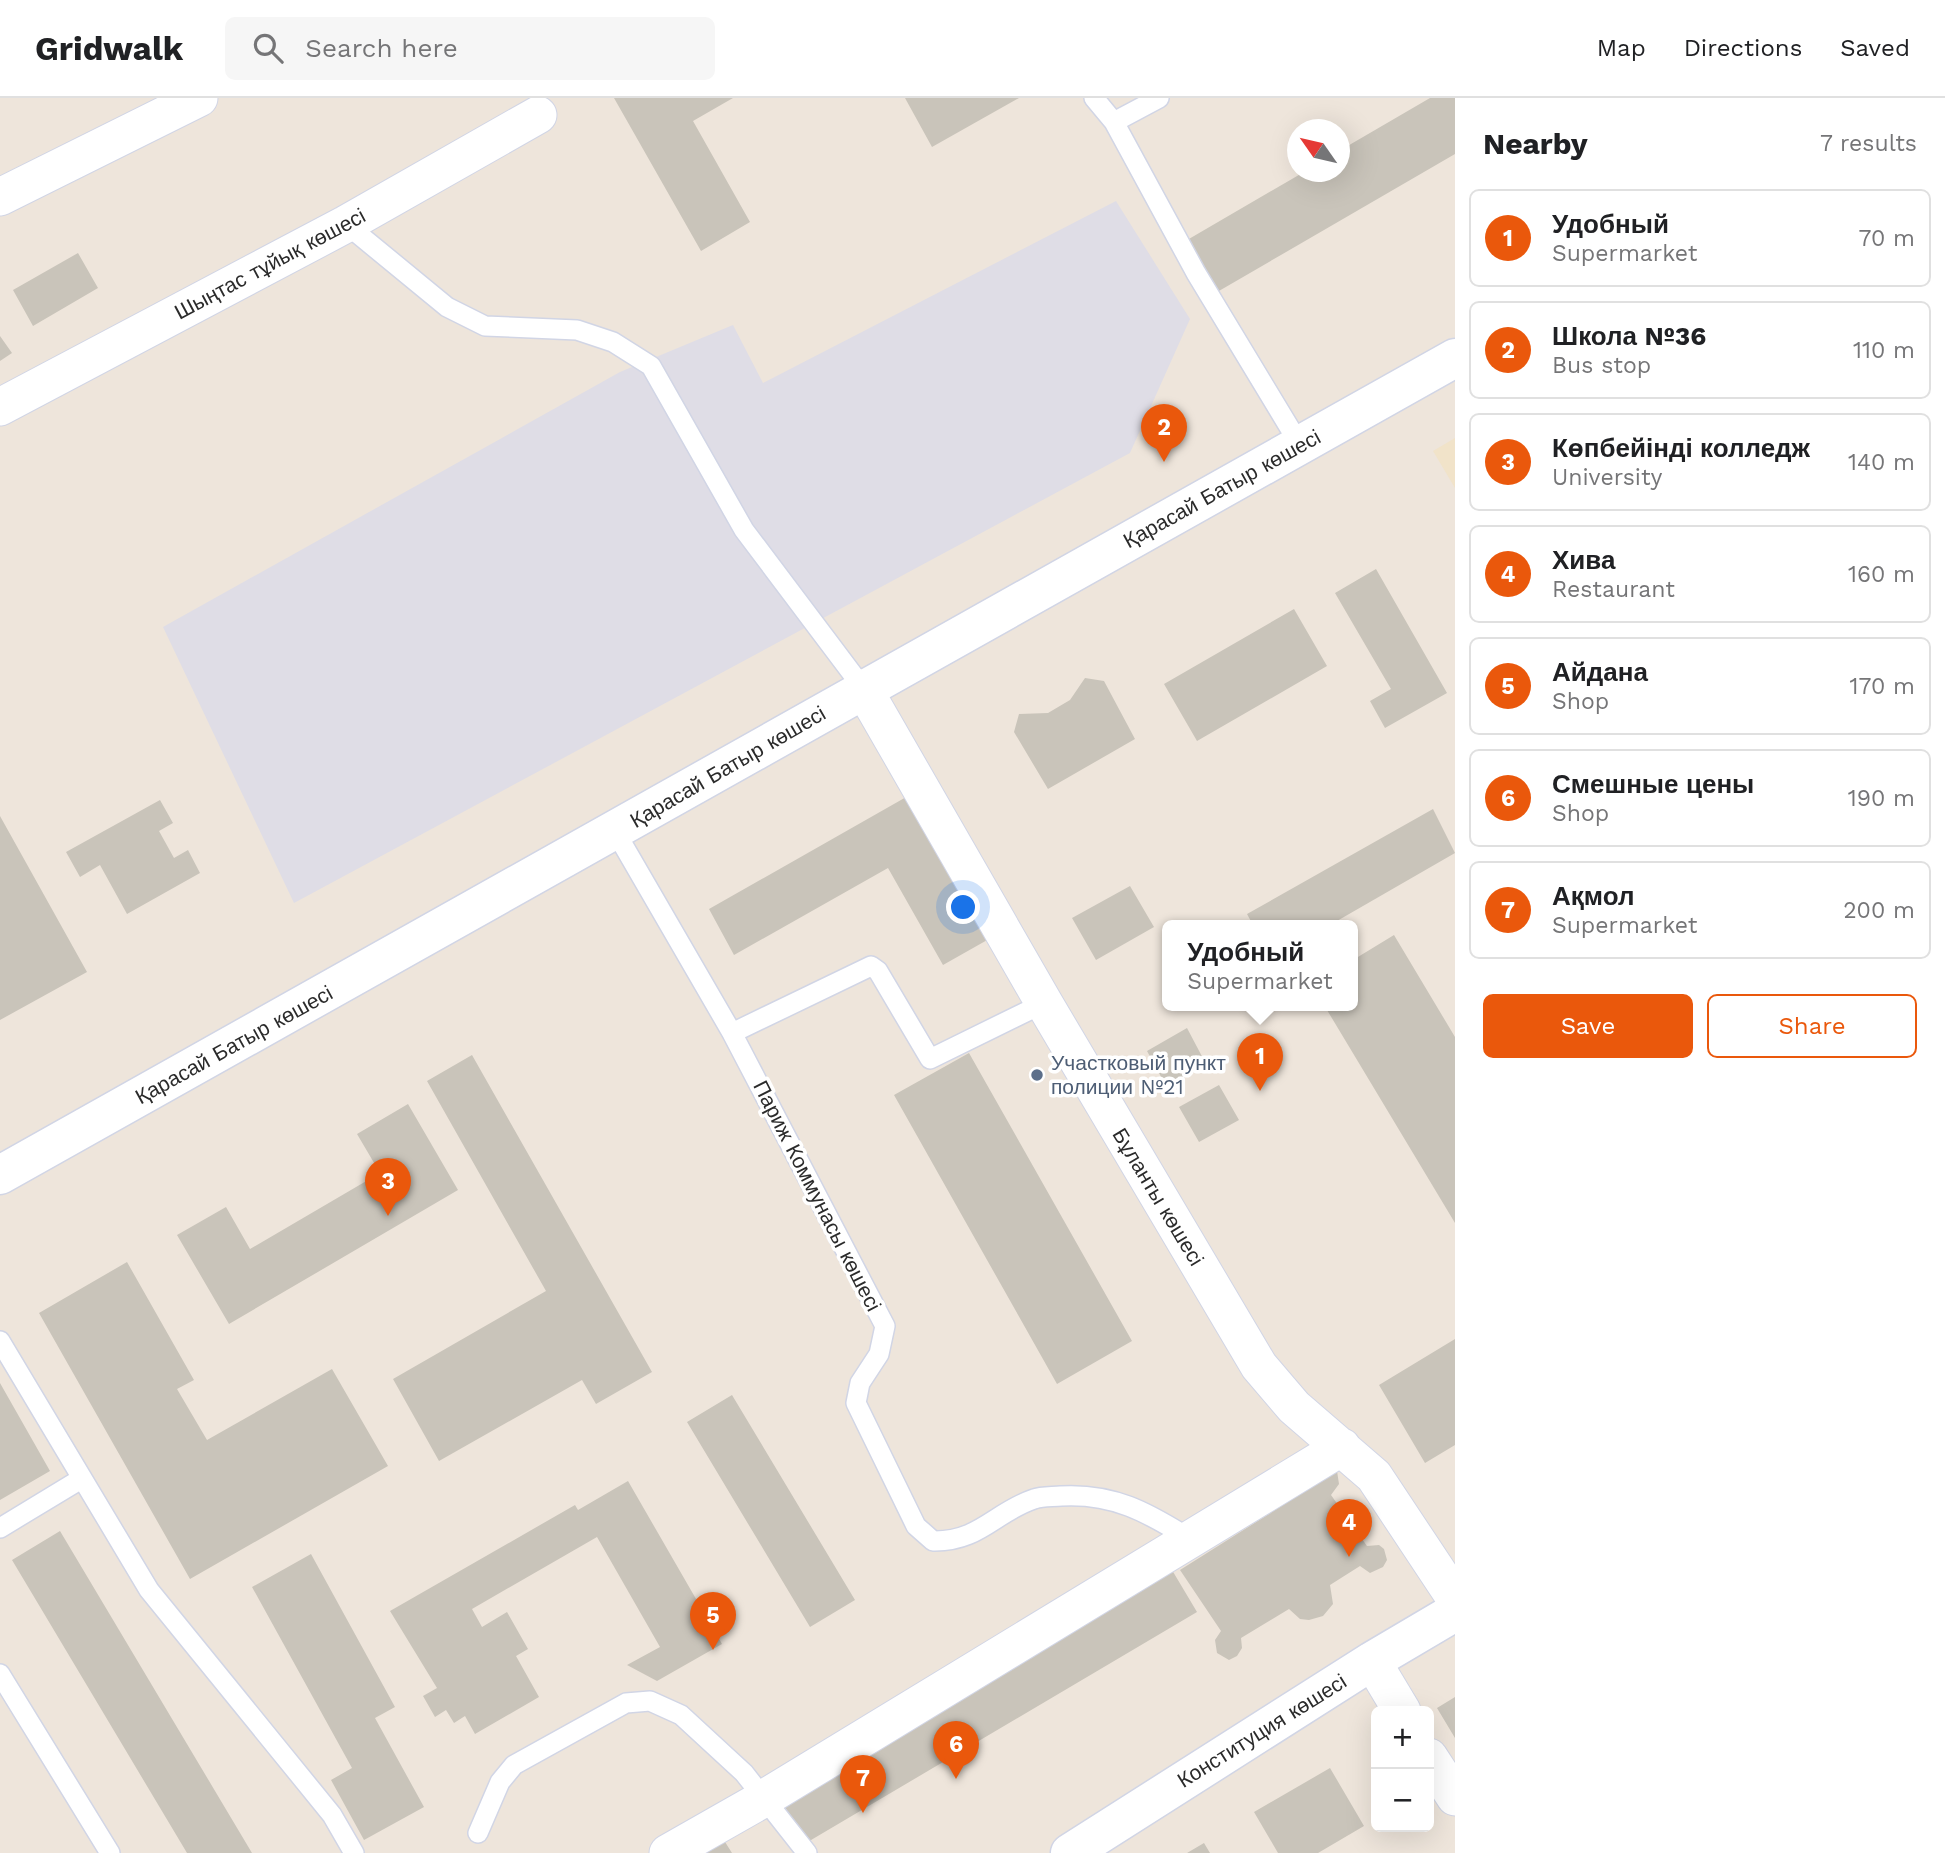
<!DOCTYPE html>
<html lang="en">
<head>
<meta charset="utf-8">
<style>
	:root { --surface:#fff; --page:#f6f6f6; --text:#202124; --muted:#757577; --line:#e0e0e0; --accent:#ea580c }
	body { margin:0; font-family:"Work Sans",sans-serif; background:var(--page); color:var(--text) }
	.controls { position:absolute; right:21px; bottom:21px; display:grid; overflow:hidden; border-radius:10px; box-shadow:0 7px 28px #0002 }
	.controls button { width:63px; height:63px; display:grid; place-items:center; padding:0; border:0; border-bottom:2px solid var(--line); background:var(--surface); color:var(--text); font:35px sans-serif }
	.compass { position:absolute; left:1287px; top:21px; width:63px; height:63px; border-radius:50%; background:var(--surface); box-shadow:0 7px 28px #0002; rotate:304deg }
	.you { position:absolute; left:964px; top:810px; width:24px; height:24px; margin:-18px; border:5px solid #fff; border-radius:50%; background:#1a73e8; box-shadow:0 0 0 10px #1a73e833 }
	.badge { display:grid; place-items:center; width:46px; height:46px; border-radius:50%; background:var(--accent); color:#fff; font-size:23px; font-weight:700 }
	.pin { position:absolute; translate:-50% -58px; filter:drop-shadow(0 2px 4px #0008) }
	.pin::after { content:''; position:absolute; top:37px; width:24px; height:21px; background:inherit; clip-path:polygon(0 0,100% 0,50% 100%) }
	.popup { position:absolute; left:1162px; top:822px; width:196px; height:91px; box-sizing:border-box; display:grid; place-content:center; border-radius:10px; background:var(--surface); filter:drop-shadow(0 2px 5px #0005); font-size:23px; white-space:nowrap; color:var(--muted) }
	.popup b { font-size:26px; color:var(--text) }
	.popup::after { content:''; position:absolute; left:50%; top:100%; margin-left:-14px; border:14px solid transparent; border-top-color:var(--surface) }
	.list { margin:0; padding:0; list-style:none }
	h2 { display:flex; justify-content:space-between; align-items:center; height:91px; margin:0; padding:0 28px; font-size:30px }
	h2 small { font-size:23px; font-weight:400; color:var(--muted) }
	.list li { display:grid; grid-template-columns:46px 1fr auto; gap:21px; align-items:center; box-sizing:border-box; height:98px; margin:0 14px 14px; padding:0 14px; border:2px solid var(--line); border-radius:10px }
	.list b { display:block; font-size:26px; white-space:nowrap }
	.list p { margin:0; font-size:23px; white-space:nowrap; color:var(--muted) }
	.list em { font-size:23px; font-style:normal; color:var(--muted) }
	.actions { display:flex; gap:14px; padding:21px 28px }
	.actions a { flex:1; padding:16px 0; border:2px solid var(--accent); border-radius:10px; text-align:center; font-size:24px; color:var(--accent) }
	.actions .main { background:var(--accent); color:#fff }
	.icon { flex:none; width:38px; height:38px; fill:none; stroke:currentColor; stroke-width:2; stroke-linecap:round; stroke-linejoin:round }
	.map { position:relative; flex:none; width:1455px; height:1755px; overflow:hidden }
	header { display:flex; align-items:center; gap:42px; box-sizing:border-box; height:98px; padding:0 35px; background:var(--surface); border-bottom:2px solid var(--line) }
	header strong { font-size:33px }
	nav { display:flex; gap:38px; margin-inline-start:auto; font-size:24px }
	.search { width:490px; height:63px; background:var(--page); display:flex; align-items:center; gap:18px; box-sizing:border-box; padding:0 24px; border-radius:10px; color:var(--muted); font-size:26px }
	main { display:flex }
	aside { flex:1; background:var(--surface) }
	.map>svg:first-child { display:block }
</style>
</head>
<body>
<header>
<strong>Gridwalk</strong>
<div class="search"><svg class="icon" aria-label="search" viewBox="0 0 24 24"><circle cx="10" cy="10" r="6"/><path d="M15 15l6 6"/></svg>Search here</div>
<nav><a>Map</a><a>Directions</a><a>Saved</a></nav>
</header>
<main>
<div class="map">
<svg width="1455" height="1755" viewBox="0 0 1455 1755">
	<rect width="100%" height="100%" fill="#eee5db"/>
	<!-- industrial -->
	<path fill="#dfdde6" d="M 1116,103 L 1190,221 L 1130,355 L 294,805 L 163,529 L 620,274 L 733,227 L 763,285 Z"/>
	<!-- education -->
	<path fill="#f1e3c9" d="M 1455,340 L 1455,390 L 1433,353 Z"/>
	<!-- building -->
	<path fill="#c9c4ba" d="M 614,0 L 733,0 L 693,23 L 750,124 L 701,153 Z
		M 905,0 L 1019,0 L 932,49 Z
		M 1430,0 L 1455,0 L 1455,56 L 1212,197 L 1182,145 L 1304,74 L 1339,74 L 1339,53 Z
		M 78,155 L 98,190 L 33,228 L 13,192 Z
		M 0,238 L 12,255 L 0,263 Z
		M 1376,471 L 1447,595 L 1385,630 L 1370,603 L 1391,591 L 1335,495 Z
		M 1294,511 L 1327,568 L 1197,643 L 1164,586 Z
		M 1085,580 L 1104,583 L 1135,641 L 1048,691 L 1014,634 L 1019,616 L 1048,615 L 1070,602 Z
		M 908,698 L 989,841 L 943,867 L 888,770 L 734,857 L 709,811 Z
		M 160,702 L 173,725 L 159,733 L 174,760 L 188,752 L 200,775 L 127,816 L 100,767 L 80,779 L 66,754 Z
		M 1433,711 L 1455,755 L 1330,827 L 1253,827 L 1247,816 Z
		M 0,718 L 87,874 L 0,922 Z
		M 1130,788 L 1154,829 L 1096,862 L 1072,820 Z
		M 1394,837 L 1455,939 L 1455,1125 L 1324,907 L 1353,907 L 1353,862 Z
		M 1187,930 L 1206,966 L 1166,988 L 1147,953 Z
		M 969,955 L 1132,1243 L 1057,1286 L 894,997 Z
		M 472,957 L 652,1274 L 596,1306 L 582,1282 L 439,1363 L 393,1281 L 546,1193 L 427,983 Z
		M 1219,987 L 1239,1022 L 1199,1044 L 1179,1009 Z
		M 408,1006 L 458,1092 L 229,1226 L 177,1137 L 226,1109 L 250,1151 L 380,1075 L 357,1036 Z
		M 127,1164 L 194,1282 L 177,1291 L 207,1342 L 332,1271 L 388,1368 L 190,1481 L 39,1215 Z
		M 1455,1241 L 1455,1347 L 1425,1365 L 1379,1287 Z
		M 0,1285 L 50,1373 L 0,1402 Z
		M 732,1297 L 855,1502 L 810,1529 L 687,1324 Z
		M 1337,1373 L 1339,1386 L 1331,1397 L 1367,1448 L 1379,1447 L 1384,1451 L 1387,1462 L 1383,1469 L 1370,1475 L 1360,1468 L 1330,1487 L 1333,1506 L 1323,1518 L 1309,1522 L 1300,1521 L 1289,1511 L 1241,1540 L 1242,1550 L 1237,1558 L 1229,1562 L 1217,1555 L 1215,1542 L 1221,1533 L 1180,1472 Z
		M 628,1383 L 722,1546 L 657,1583 L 627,1567 L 660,1549 L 597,1439 L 472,1511 L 482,1529 L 507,1514 L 528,1551 L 516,1558 L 539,1599 L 475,1636 L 465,1618 L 454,1625 L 446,1612 L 435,1619 L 423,1598 L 437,1590 L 390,1513 L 575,1407 L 578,1412 Z
		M 60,1433 L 252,1755 L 187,1755 L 12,1462 Z
		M 311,1456 L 395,1609 L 375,1620 L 424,1709 L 364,1742 L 331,1682 L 352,1670 L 252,1489 Z
		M 1169,1467 L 1197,1514 L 806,1745 L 779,1699 Z
		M 1455,1599 L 1455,1640 L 1437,1610 Z
		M 1330,1670 L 1364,1728 L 1318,1755 L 1278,1755 L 1254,1714 Z
		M 720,1736 L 732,1755 L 688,1755 Z
		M 1204,1745 L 1210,1755 L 1187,1755 Z"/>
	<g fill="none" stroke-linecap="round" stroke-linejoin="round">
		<defs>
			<path id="lane" d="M 1094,0 L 1114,24 L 1196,175 L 1300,347
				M 1114,24 L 1159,0
				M 346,126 L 447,209 L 485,228 L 577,232 L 613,244 L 651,268 L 744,432 L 863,590
				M 615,733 L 732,935 L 885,1228 L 879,1256 L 860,1285 L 856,1305 L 916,1428 L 933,1443 C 979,1444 995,1414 1034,1401 C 1042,1398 1053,1399 1061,1398 C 1113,1395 1147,1414 1190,1441
				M 732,935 L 871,868 L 878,873 L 930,961 L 1044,905
				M 0,1243 L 149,1492 L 332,1717 L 354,1755
				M 0,1430 L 81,1381
				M 0,1576 L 110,1755
				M 478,1735 L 500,1684 L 514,1667 L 626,1605 L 650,1603 L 681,1617 L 744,1675 L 807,1755"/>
			<path id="street" d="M 0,99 L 199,0
				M 0,309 L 346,126 L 538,17
				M 863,590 L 1044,905 L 1259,1268 L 1294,1309 L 1374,1378 L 1455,1500
				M 1372,1563 L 1402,1613
				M 1429,1659 L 1455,1699
				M 668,1755 L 763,1701 L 1342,1349"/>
			<path id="secondary" d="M 0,1077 L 1455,260
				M 1070,1755 L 1372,1563 L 1455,1514"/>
		</defs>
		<!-- lane casing -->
		<use href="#lane" stroke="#d1d5e5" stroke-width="22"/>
		<!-- street casing -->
		<use href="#street" stroke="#d1d5e5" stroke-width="39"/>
		<!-- secondary casing -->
		<use href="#secondary" stroke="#d1d5e5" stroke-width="41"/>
		<!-- lane -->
		<use href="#lane" stroke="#fff" stroke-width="19"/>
		<!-- street -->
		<use href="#street" stroke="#fff" stroke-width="37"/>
		<!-- secondary -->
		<use href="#secondary" stroke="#fff" stroke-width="38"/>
	</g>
	<!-- markers -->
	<circle fill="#5c6f8a" stroke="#fff" stroke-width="2.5" cx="1037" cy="977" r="7"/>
	<g text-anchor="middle" stroke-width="7" stroke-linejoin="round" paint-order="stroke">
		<!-- street labels -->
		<g font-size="21" fill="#2b2b2b" stroke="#fff">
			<text transform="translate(270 166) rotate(-28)" y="7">Шыңтас тұйық көшесі</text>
			<text transform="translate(1222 391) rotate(-29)" y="7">Қарасай Батыр көшесі</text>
			<text transform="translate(728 669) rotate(-30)" y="7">Қарасай Батыр көшесі</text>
			<text transform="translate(234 947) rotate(-29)" y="7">Қарасай Батыр көшесі</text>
			<text transform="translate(817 1098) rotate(63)" y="7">Париж Коммунасы көшесі</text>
			<text transform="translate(1158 1099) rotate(59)" y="7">Бұланты көшесі</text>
			<text transform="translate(1262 1633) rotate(-32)" y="7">Конституция көшесі</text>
		</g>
		<!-- service labels -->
		<g font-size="21" fill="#4e5e75" stroke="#fff" text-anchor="start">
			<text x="1051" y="972">Участковый пункт<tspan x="1051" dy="24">полиции №21</tspan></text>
		</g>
	</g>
</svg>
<div class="controls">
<button>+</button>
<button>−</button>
</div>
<svg class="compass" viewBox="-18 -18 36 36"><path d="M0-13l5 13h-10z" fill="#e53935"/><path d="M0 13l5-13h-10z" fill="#757577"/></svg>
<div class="you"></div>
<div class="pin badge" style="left:1260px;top:993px">1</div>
<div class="popup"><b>Удобный</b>Supermarket</div>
<div class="pin badge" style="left:1164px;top:364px">2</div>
<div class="pin badge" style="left:388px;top:1118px">3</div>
<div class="pin badge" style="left:1349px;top:1459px">4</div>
<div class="pin badge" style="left:713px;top:1552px">5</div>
<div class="pin badge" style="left:956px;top:1681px">6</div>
<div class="pin badge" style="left:863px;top:1715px">7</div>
</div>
<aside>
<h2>Nearby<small>7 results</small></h2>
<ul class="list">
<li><span class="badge">1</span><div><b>Удобный</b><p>Supermarket</p></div><em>70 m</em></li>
<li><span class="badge">2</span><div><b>Школа №36</b><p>Bus stop</p></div><em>110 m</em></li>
<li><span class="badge">3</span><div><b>Көпбейінді колледж</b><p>University</p></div><em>140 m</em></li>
<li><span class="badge">4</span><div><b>Хива</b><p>Restaurant</p></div><em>160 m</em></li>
<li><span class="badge">5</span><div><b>Айдана</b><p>Shop</p></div><em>170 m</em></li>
<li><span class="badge">6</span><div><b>Смешные цены</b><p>Shop</p></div><em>190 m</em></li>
<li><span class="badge">7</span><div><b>Ақмол</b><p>Supermarket</p></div><em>200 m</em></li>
</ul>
<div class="actions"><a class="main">Save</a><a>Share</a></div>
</aside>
</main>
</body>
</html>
